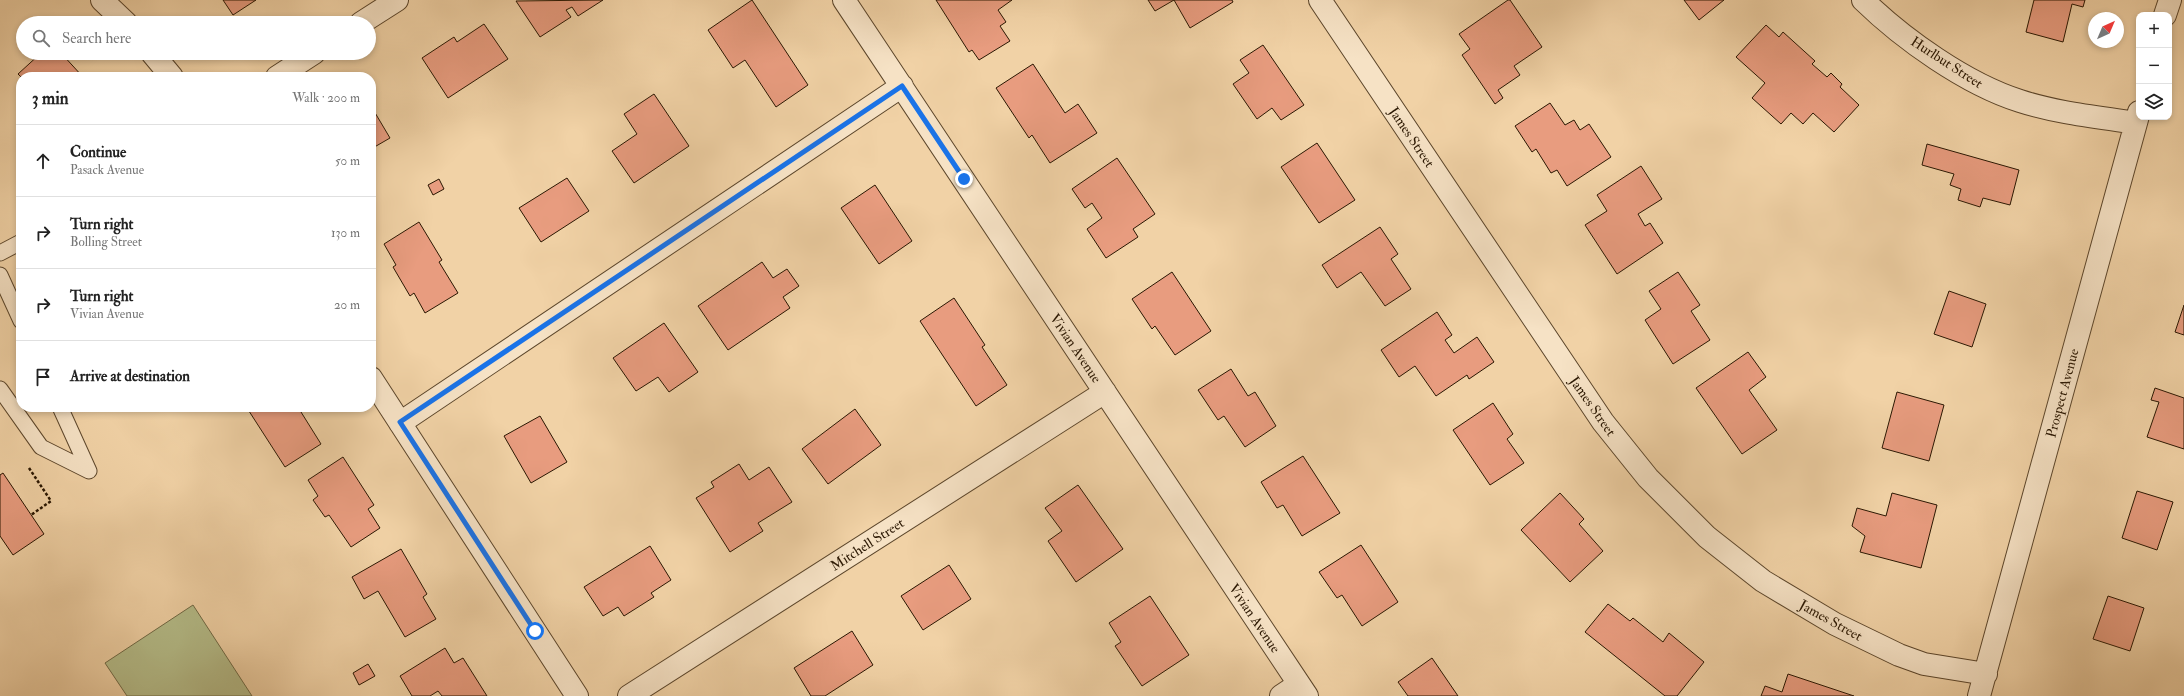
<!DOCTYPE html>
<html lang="en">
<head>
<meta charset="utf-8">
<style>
	:root { --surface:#fff; --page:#f2f2f2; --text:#222; --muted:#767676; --line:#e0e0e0 }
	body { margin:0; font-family:"IM FELL Double Pica",serif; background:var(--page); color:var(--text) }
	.controls { position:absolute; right:12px; top:12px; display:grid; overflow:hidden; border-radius:8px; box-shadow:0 2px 6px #0003 }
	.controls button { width:36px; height:36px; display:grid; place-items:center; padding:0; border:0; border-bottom:1px solid var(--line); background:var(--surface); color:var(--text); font:20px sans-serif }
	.compass { position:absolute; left:2088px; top:12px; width:36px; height:36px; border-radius:50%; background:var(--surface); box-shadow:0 2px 6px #0003; rotate:44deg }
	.stop { position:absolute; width:12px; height:12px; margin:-9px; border:3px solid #1a73e8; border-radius:50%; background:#fff }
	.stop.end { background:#1a73e8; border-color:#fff; box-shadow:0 1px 4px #0008 }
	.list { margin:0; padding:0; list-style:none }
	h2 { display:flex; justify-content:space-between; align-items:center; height:52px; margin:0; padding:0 16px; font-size:17px }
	h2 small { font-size:13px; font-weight:400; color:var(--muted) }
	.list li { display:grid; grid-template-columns:26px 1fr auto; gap:12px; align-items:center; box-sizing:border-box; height:72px; padding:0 16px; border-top:1px solid var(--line) }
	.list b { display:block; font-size:15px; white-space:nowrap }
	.list p { margin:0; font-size:13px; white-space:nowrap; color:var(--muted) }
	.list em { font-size:13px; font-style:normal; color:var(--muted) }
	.icon { flex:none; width:22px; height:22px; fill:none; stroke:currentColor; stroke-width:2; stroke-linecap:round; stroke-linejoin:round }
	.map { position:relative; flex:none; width:2184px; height:696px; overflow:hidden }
	.search { position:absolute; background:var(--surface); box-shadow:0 2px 6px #0003; left:16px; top:16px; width:360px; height:44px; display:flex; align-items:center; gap:10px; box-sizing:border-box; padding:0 14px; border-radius:22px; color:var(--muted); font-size:15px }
	.panel { position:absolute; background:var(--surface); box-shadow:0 2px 6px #0003; left:16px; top:72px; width:360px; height:340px; border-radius:16px }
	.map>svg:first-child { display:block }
</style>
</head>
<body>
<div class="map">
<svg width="2184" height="696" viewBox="0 0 2184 696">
	<rect width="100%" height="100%" fill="#f1d2a6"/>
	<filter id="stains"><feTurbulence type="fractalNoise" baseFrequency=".005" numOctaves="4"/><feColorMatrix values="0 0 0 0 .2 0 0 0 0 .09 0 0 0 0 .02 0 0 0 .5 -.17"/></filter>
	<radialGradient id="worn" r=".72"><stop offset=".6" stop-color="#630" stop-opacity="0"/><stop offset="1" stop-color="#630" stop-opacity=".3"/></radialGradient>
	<!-- green -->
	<path fill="#b5bd8a" stroke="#706a46" d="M 193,605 L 252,696 L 127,696 L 105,663 Z"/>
	<!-- building -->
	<path fill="#e89c7f" stroke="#2a1702" d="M 223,0 L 256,0 L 233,15 Z
		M 603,0 L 578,16 L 572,7 L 566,10 L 571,17 L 540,37 L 516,1 Z
		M 752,0 L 808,85 L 776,107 L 745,60 L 733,68 L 708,30 Z
		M 936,0 L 1012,0 L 998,10 L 1006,22 L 1000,26 L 1010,41 L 979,60 L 972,50 L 969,52 Z
		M 1148,0 L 1232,0 L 1233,2 L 1190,28 L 1174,0 L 1155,11 Z
		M 1508,0 L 1510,0 L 1542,47 L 1514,66 L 1520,75 L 1498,90 L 1503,98 L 1495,104 L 1462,55 L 1470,49 L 1459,34 Z
		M 1684,0 L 1724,0 L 1699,20 Z
		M 2034,0 L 2085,0 L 2083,7 L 2072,4 L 2063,42 L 2026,32 Z
		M 484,24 L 508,59 L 448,98 L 422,58 L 454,37 L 457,42 Z
		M 1766,25 L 1779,37 L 1783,32 L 1815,61 L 1812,64 L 1827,77 L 1831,73 L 1842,84 L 1840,87 L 1859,105 L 1834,132 L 1813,113 L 1803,124 L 1791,113 L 1781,124 L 1752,98 L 1765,83 L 1736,57 Z
		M 1263,45 L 1304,105 L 1281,120 L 1272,108 L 1257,119 L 1233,84 L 1249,73 L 1240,60 Z
		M 41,53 L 61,53 L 83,77 L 21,77 L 18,74 Z
		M 1033,64 L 1065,113 L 1078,104 L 1097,133 L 1050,163 L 1032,135 L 1029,138 L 996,88 Z
		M 654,94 L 689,146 L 634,183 L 612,151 L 637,134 L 624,114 Z
		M 1550,103 L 1565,125 L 1574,120 L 1580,130 L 1589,124 L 1611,157 L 1567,186 L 1557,170 L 1551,173 L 1536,149 L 1532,152 L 1515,126 Z
		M 371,106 L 390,138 L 371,149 Z
		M 1317,143 L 1355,200 L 1319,223 L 1281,167 Z
		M 1927,144 L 2019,170 L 2010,205 L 1983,198 L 1980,207 L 1958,200 L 1961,189 L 1950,185 L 1954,174 L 1922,165 Z
		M 1117,158 L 1155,214 L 1133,229 L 1138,237 L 1106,258 L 1087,229 L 1102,218 L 1092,203 L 1085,208 L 1072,189 Z
		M 1641,166 L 1662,199 L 1638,214 L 1645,226 L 1650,223 L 1663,243 L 1617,274 L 1585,225 L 1607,211 L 1597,195 Z
		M 567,178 L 589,211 L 541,242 L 519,208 Z
		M 439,179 L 444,189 L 433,195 L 428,185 Z
		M 875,185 L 912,241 L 879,264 L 841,208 Z
		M 419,222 L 442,260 L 439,262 L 458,293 L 425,313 L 414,293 L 410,296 L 393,267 L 396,265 L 384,244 Z
		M 1380,227 L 1398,254 L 1391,259 L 1411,289 L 1385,306 L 1361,272 L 1337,288 L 1322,265 Z
		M 762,262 L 773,278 L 787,269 L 799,286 L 783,297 L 790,308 L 728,350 L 698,306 Z
		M 1172,272 L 1211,331 L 1175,355 L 1155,326 L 1152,329 L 1132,299 Z
		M 1678,272 L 1700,305 L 1691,311 L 1710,340 L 1673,364 L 1645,320 L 1661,309 L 1649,291 Z
		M 1949,291 L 1986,304 L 1972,347 L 1934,334 Z
		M 954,298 L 985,345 L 982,347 L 1007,385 L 976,406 L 920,321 Z
		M 2184,305 L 2184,335 L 2175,332 Z
		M 1437,312 L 1452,335 L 1445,340 L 1454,353 L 1477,337 L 1494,362 L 1469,379 L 1467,375 L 1436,396 L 1415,366 L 1399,377 L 1381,350 Z
		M 664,323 L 698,372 L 669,392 L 658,377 L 636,391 L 613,358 Z
		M 1748,352 L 1766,377 L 1749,390 L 1777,430 L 1742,454 L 1696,388 Z
		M 1231,369 L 1248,396 L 1255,392 L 1276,426 L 1245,447 L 1224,416 L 1218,420 L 1198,390 Z
		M 2155,388 L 2184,398 L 2184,449 L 2147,437 L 2159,402 L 2151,400 Z
		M 1897,392 L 1944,405 L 1929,461 L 1882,448 Z
		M 1493,403 L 1513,434 L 1507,439 L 1524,463 L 1490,485 L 1453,430 Z
		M 249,407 L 307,407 L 301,412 L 321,444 L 285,467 L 247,408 Z
		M 855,409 L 881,445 L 828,484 L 802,449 Z
		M 540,416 L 567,462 L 531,483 L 504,436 Z
		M 1303,456 L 1340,513 L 1302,536 L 1283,505 L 1277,508 L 1261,482 Z
		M 343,457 L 374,505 L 368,509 L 380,528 L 351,547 L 329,515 L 325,517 L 313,500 L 318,496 L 308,480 Z
		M 739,464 L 749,480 L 769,467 L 792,502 L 758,523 L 763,531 L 730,552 L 696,498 L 714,487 L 711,482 Z
		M 3,473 L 44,534 L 13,555 L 0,536 L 0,475 Z
		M 1078,485 L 1123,549 L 1076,582 L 1048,541 L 1062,531 L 1045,508 Z
		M 2137,491 L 2173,502 L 2157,550 L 2122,538 Z
		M 1560,493 L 1584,519 L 1579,524 L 1603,551 L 1570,582 L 1521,530 Z
		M 1892,493 L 1937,505 L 1921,568 L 1860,552 L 1865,536 L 1852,526 L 1857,508 L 1886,516 Z
		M 1361,545 L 1398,602 L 1362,626 L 1342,595 L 1337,598 L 1319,572 Z
		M 650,546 L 671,580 L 651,593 L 654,597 L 624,616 L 618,607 L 603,616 L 584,587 Z
		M 401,549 L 427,594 L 423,597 L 436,619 L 405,637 L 378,591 L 364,599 L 352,577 Z
		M 949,565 L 971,599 L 923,630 L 901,596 Z
		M 1150,596 L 1189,655 L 1142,686 L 1115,646 L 1121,642 L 1109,623 Z
		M 2108,596 L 2144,608 L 2130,651 L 2093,639 Z
		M 1608,604 L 1630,621 L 1633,618 L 1663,642 L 1669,633 L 1704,662 L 1677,696 L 1665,696 L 1585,632 Z
		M 852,631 L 873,665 L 825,696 L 811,696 L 794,668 Z
		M 445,648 L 454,663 L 463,658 L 487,696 L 442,696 L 438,691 L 430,696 L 412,696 L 400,676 Z
		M 1432,658 L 1458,696 L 1408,696 L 1398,682 Z
		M 368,664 L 375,676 L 359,685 L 353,673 Z
		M 1788,674 L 1854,696 L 1761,696 L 1765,686 L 1782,692 Z"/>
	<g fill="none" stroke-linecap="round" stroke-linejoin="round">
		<defs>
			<path id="service" d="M 0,253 L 21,242
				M 0,275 L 21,321
				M 0,389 L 41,447 L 89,471 L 60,407"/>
			<path id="minor" d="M 102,0 L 126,23
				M 844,0 L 1307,696
				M 1320,0 L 1603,422 L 1648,478 L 1707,537 L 1763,581 L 1835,624 L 1899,655 L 1924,664 L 1986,674
				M 1863,0 C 1903,39 1966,84 2020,101 C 2057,113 2098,117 2136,123
				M 2165,15 L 2170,0
				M 361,23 L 397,0
				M 152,53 L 172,77
				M 277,77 L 314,53
				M 371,378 L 577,696
				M 400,423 L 902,86
				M 629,696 L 1105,392
				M 1281,696 L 1299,684
				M 1979,696 L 2139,112"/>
		</defs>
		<!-- service casing -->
		<use href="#service" stroke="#5c462b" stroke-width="17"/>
		<!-- minor casing -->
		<use href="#minor" stroke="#5c462b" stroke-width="24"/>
		<!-- path -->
		<path stroke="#2a1702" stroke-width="2.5" stroke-dasharray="3 2" stroke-linecap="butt" d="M 29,468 L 51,501 L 31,515"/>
		<!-- service -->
		<use href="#service" stroke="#f6e2c5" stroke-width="15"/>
		<!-- minor -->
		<use href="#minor" stroke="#f6e2c5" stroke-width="22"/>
	</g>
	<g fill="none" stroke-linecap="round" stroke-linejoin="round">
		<!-- route -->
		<path stroke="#1a73e8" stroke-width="5" d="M 535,631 L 400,422 L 902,86 L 964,179"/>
	</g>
	<g text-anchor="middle" stroke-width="3.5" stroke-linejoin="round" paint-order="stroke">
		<!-- street labels -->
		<g font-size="14" fill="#2a1702" stroke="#f6e2c5">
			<text transform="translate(1947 62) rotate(33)" y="5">Hurlbut Street</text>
			<text transform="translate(1412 137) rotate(56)" y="5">James Street</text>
			<text transform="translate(1076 348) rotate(56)" y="5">Vivian Avenue</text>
			<text transform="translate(2062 393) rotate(-75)" y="5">Prospect Avenue</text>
			<text transform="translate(1593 406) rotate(55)" y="5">James Street</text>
			<text transform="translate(867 544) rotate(-33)" y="5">Mitchell Street</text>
			<text transform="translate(1255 618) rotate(56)" y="5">Vivian Avenue</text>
			<text transform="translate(1831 620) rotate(29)" y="5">James Street</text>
		</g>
	</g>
	<rect width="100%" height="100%" filter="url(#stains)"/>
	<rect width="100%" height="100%" fill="url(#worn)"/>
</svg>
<div class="controls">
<button>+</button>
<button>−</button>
<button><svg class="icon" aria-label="layers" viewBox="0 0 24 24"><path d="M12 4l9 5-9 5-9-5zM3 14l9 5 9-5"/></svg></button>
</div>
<svg class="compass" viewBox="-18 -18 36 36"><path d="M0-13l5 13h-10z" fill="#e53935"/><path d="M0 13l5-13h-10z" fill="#767676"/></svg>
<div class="stop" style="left:535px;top:631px"></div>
<div class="stop end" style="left:964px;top:179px"></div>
<div class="search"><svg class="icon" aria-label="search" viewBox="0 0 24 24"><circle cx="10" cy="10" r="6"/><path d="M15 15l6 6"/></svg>Search here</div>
<section class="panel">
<h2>3 min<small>Walk · 200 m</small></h2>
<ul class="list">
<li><svg class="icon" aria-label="ahead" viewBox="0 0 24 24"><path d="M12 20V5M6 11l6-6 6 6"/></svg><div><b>Continue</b><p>Pasack Avenue</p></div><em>50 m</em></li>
<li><svg class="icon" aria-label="right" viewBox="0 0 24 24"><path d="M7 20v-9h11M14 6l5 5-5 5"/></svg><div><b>Turn right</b><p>Bolling Street</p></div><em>130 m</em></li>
<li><svg class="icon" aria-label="right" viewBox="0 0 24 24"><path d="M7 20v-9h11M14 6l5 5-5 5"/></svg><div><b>Turn right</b><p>Vivian Avenue</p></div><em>20 m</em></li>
<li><svg class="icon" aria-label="arrive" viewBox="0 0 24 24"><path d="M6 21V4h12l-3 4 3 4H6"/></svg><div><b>Arrive at destination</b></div></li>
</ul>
</section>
</div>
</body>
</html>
